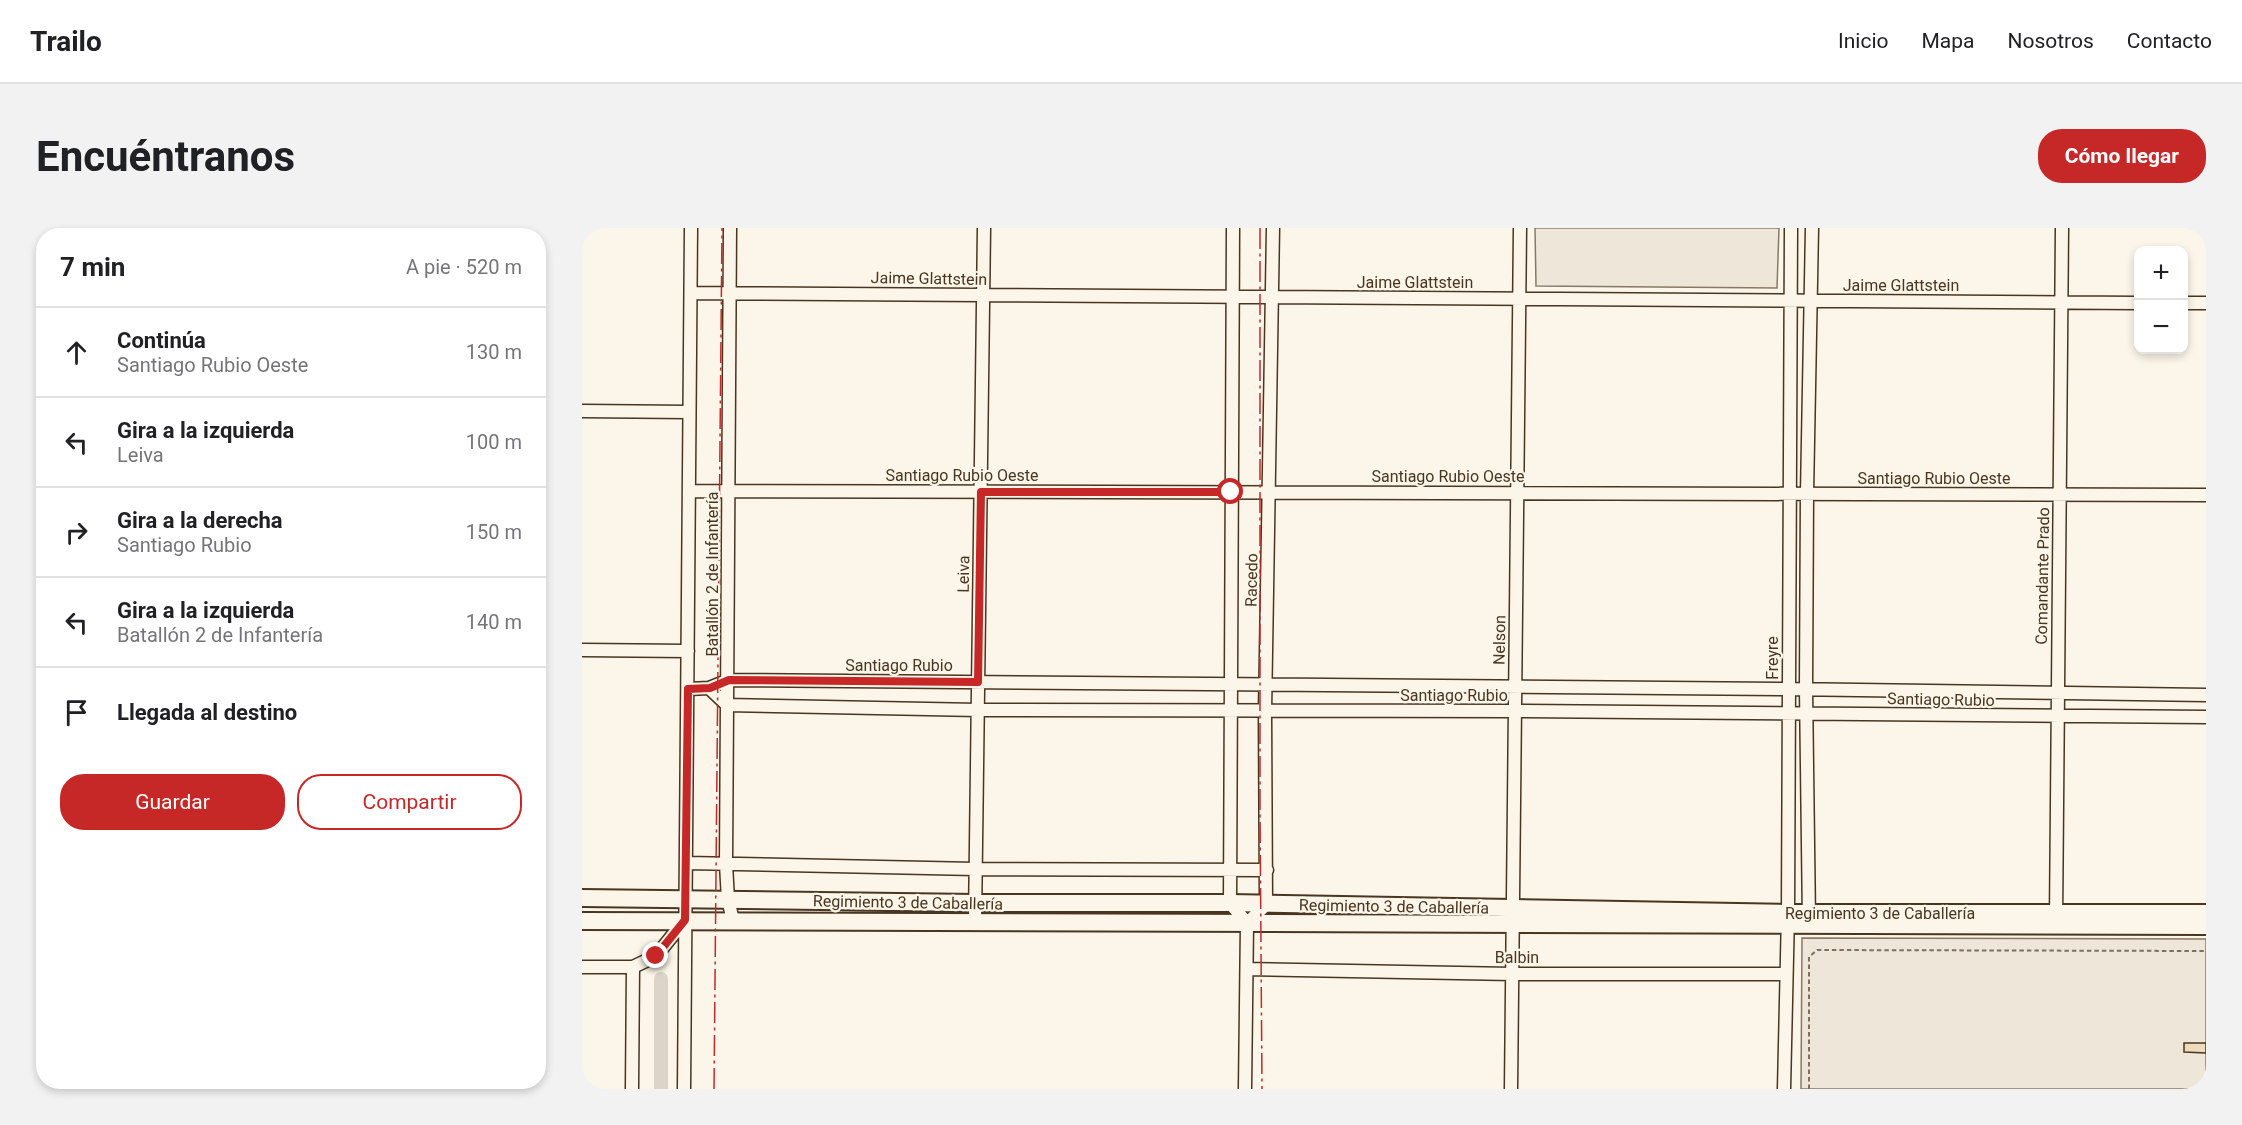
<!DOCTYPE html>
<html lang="es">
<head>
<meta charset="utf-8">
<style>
	:root { --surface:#fff; --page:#f2f2f2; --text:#202124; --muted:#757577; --line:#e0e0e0; --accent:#c62828 }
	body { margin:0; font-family:Roboto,sans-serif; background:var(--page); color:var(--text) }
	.controls { position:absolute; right:18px; top:18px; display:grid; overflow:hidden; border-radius:12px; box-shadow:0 3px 9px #0003 }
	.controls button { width:54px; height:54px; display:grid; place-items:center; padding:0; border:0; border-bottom:2px solid var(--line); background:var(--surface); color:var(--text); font:30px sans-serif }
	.stop { position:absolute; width:18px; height:18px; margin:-14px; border:4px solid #c62828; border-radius:50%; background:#fff }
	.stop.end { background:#c62828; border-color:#fff; box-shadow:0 2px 6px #0008 }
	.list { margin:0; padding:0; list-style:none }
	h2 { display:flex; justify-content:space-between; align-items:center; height:78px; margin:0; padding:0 24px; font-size:26px }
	h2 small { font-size:20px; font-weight:400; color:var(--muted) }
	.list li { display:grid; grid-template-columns:39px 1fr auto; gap:18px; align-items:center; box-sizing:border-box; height:90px; padding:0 24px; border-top:2px solid var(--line) }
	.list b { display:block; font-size:22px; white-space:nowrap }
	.list p { margin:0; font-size:20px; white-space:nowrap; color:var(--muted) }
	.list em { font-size:20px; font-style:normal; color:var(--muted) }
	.actions { display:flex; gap:12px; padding:18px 24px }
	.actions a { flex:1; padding:14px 0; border:2px solid var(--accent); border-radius:24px; text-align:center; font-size:21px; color:var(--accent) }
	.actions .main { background:var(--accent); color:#fff }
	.icon { flex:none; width:33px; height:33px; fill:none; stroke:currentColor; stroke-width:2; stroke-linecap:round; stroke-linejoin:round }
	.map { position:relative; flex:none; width:1624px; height:861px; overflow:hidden; border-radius:24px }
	header { display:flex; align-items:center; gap:36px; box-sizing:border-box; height:84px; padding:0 30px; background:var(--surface); border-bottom:2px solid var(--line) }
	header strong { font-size:28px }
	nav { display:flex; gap:33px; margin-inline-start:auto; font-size:21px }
	.intro { display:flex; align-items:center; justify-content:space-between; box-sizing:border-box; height:144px; padding:0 36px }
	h1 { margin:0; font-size:42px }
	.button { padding:15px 27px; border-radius:24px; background:var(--accent); color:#fff; font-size:21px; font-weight:700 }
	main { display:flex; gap:36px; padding:0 36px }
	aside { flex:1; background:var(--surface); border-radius:24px; box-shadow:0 3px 9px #0003 }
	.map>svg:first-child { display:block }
</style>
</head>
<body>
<header>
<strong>Trailo</strong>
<nav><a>Inicio</a><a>Mapa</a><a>Nosotros</a><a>Contacto</a></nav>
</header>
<div class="intro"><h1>Encuéntranos</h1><a class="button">Cómo llegar</a></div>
<main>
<aside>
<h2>7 min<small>A pie · 520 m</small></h2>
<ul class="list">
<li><svg class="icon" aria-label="ahead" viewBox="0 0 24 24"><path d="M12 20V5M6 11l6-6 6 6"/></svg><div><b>Continúa</b><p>Santiago Rubio Oeste</p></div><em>130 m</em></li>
<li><svg class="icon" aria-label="left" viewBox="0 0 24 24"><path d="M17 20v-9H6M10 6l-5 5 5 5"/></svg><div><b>Gira a la izquierda</b><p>Leiva</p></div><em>100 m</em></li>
<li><svg class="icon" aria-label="right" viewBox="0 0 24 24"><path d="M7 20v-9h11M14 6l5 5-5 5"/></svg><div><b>Gira a la derecha</b><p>Santiago Rubio</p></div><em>150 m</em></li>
<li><svg class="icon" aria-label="left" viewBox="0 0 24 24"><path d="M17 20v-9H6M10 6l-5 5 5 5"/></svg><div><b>Gira a la izquierda</b><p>Batallón 2 de Infantería</p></div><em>140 m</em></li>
<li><svg class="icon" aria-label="arrive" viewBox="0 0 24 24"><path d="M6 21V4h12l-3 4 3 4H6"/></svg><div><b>Llegada al destino</b></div></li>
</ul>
<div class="actions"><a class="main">Guardar</a><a>Compartir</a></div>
</aside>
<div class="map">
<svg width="1624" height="861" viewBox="0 0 1624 861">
	<rect width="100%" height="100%" fill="#fbf6e9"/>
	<!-- green -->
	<path fill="#ede6d9" stroke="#887966" stroke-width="1.5" d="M 953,0 L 1197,0 L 1195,60 L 954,58 Z
		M 1220,710 L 1624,711 L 1624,861 L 1219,861 Z"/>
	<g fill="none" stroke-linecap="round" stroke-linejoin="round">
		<!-- canal -->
		<path stroke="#dcd4c6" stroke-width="14" d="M 79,861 L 79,751"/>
	</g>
	<!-- building -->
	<path fill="#ecdcbc" stroke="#4a3520" stroke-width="1.5" d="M 1602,815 L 1624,815 L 1624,825 L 1602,824 Z"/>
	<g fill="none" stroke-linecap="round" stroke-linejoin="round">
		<defs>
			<path id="street" d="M 148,0 L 144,636 L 146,672 L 151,692
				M 651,0 L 648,675 L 665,695 L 663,861
				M 109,65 L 1556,75
				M 1602,75 L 1624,75
				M 0,183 L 107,184
				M 107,263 L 1624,267
				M 0,422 L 106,423
				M 127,460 L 145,477 L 396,482 L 932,483 L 1624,489
				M 106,461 L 127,460 L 147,452 L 1206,461 L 1624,467
				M 105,635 L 393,641 L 685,642
				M 1474,692 L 1480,0
				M 393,693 L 402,0
				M 1227,693 L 1224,461 L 1225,266 L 1230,0
				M 665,695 L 684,677 L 683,484 L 691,0
				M 0,739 L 51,739
				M 665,741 L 930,746 L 1204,746
				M 50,861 L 51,739 L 74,728 L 103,692
				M 102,861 L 109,0
				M 929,861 L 938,0
				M 1202,861 L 1206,685 L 1209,0"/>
			<path id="secondary" d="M 0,670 L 394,675 L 648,675 L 1206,685 L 1624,685
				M 0,693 L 1624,698"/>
		</defs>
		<!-- street casing -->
		<use href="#street" stroke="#4a3520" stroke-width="15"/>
		<!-- secondary casing -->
		<use href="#secondary" stroke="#4a3520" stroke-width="20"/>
		<!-- path -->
		<path stroke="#7f6f5c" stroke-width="2" stroke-dasharray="4.5 3" stroke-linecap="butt" d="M 1227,861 L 1227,729 L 1235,722 L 1624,723"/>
		<!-- street -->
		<use href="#street" stroke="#fbf6e9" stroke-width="12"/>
		<!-- secondary -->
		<use href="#secondary" stroke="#fbf6e9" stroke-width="16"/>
		<!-- power -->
		<path stroke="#c62828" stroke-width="1.5" stroke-dasharray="21 4.5 3 4.5" stroke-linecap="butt" d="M 678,0 L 678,580 L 680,861
			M 132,861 L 140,0"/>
	</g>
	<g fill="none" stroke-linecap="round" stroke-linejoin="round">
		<!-- route -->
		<path stroke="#c62828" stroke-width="8" d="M 74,728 L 103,692 L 106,461 L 128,460 L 147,452 L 396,454 L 399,264 L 649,264"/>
	</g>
	<g text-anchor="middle" stroke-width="4.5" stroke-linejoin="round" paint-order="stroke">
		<!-- street labels -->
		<g font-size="16" fill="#4a3520" stroke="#fbf6e9">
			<text transform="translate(347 50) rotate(1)" y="6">Jaime Glattstein</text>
			<text x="833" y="60">Jaime Glattstein</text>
			<text x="1319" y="63">Jaime Glattstein</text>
			<text x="380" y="253">Santiago Rubio Oeste</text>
			<text x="866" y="254">Santiago Rubio Oeste</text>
			<text x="1352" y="256">Santiago Rubio Oeste</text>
			<text transform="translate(130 346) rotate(-90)" y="6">Batallón 2 de Infantería</text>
			<text transform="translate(381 346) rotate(-89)" y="6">Leiva</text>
			<text transform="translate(1460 348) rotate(-89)" y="6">Comandante Prado</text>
			<text transform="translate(669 352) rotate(-89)" y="6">Racedo</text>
			<text transform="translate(917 412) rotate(-89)" y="6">Nelson</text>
			<text transform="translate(1190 430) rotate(-90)" y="6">Freyre</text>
			<text x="317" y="443">Santiago Rubio</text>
			<text x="872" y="473">Santiago Rubio</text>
			<text transform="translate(1359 471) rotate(1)" y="6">Santiago Rubio</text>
			<text transform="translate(326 674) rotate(1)" y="6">Regimiento 3 de Caballería</text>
			<text transform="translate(812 678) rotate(1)" y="6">Regimiento 3 de Caballería</text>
			<text x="1298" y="691">Regimiento 3 de Caballería</text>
			<text x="935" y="735">Balbin</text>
		</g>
	</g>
</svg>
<div class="controls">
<button>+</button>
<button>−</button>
</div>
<div class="stop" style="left:649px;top:264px"></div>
<div class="stop end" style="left:74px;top:728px"></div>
</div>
</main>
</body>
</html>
